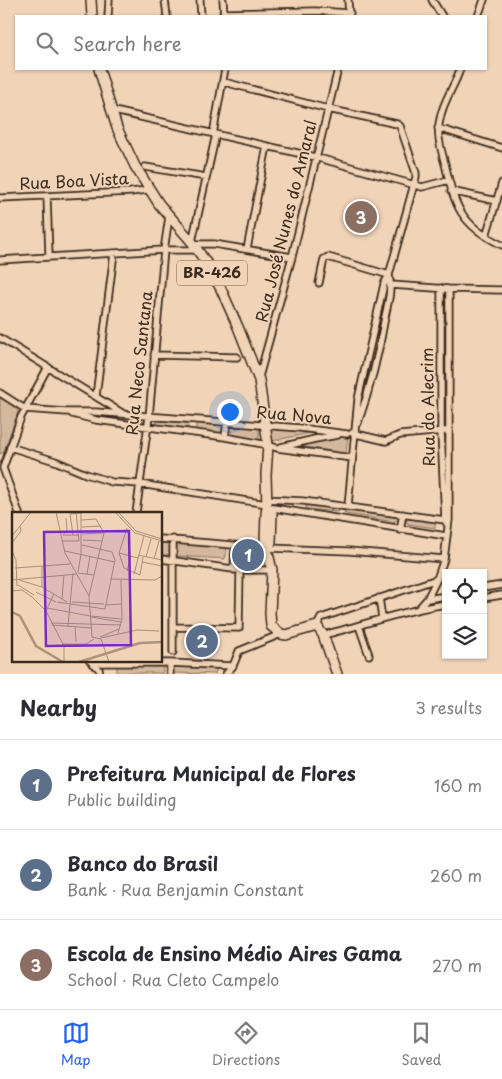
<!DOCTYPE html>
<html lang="en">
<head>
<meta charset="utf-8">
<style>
	:root { --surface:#fff; --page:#f7f7f7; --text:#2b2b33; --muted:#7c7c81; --line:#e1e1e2; --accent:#2563eb }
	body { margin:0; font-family:"Playpen Sans",sans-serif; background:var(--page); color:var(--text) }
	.controls { position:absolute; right:15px; bottom:15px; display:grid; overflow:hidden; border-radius:0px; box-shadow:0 1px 4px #0004 }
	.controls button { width:45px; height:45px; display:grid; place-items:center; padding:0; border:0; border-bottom:1px solid var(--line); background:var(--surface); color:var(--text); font:25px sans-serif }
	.you { position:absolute; left:229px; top:411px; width:18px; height:18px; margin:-12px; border:4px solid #fff; border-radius:50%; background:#1a73e8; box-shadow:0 0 0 8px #1a73e833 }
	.badge { display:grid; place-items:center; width:32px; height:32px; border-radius:50%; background:var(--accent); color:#fff; font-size:16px; font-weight:700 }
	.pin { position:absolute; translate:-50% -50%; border:2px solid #fff; box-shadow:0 1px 5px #0006 }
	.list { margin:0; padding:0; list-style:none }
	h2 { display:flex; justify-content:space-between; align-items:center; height:65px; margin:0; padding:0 20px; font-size:21px }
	h2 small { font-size:16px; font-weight:400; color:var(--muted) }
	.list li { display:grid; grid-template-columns:32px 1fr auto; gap:15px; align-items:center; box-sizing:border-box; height:90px; padding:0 20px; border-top:1px solid var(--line) }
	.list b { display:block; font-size:19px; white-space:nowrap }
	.list p { margin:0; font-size:16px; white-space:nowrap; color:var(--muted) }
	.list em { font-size:16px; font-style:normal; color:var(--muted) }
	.icon { flex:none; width:28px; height:28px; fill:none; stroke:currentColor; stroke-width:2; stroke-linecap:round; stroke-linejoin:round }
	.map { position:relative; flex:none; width:502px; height:674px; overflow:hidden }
	.search { position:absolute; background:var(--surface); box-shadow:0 1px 4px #0004; left:15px; right:15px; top:15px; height:55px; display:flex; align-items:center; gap:12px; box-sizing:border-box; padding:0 18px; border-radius:0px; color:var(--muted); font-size:19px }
	.sheet { height:335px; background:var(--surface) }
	nav { display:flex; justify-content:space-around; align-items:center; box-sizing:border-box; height:70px; border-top:1px solid var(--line); background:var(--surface); font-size:14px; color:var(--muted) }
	nav a { display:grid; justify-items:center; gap:2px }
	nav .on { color:var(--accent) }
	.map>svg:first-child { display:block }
</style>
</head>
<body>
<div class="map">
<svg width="502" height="674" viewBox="0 0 502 674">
	<rect width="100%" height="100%" fill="#f1d4b7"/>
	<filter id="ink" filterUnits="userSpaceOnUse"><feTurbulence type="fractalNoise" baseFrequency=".02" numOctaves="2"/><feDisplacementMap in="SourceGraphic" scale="10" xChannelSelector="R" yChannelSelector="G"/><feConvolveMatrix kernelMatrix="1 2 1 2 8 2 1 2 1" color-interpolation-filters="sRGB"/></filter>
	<g filter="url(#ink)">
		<!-- green -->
		<path fill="#d3b89e" stroke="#87715e" d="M 0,397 L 16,408 L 18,412 L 5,448 L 4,452 L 0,454 Z
			M 156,421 L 188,423 L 188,430 L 158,426 Z
			M 196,423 L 223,426 L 221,435 L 196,431 Z
			M 232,426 L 259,428 L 259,440 L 231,436 Z
			M 271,429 L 315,432 L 272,441 L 270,440 L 269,431 Z
			M 348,436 L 346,454 L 295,445 Z
			M 306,504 L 338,508 L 339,510 L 337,512 L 306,509 Z
			M 345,508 L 398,515 L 398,518 L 395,522 L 346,514 L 344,512 Z
			M 406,516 L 436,517 L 435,528 L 408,524 L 406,520 Z
			M 161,543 L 170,543 L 170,555 L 161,555 Z
			M 177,544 L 227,547 L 225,559 L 176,556 Z
			M 117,666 L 163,667 L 163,673 L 117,673 Z
			M 173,667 L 217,668 L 215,674 L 173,673 Z"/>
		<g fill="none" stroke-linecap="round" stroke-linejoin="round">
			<defs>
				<path id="street" d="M 165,0 L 167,16
					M 200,0 L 201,16
					M 223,0 L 224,15
					M 348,0 L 349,16
					M 432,0 L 442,16
					M 223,13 L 315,11 L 350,13
					M 108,16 L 109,0
					M 478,16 L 484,0
					M 460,69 C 455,86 443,101 440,119 C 436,134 441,149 445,164 C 455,206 460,225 502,245
					M 224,82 L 328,109 L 397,124 L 400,126 L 416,173 L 416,177 L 389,275 L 384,284 L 358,399 L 348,506
					M 110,110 L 315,157 L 422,187 L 449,180
					M 438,128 L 502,148
					M 213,134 L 225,69
					M 145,167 L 206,177
					M 451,191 L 497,201
					M 47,197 L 49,256
					M 0,198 L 131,192 L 148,190
					M 486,236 L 502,183
					M 192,242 L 216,134
					M 194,244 L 214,244 L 292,257
					M 247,249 L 267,146
					M 0,260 L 164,250 L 198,250
					M 319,283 L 324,259 L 328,257 L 389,275
					M 391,285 L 449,289 L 502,290
					M 441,288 L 441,432 L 445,520 L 447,524
					M 0,338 L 124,414
					M 154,355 L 237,357
					M 259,377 L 292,257 L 338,69
					M 0,393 L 25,409 L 67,412 L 96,412 L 300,428 L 347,434
					M 96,396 L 114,253
					M 72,414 L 96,420 L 225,437 L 268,445 L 277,448 L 352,458
					M 358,423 C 370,389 379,353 385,317 C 388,303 392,289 389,275
					M 352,433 L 386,441 L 400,435 L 445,431
					M 225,437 L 227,423
					M 10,447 L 55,461 L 86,474 L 112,482 L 140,484 L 267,504
					M 281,447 L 315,439 L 338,435
					M 266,499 L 303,501 L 445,520
					M 267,507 L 446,536
					M 19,513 L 3,468 L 21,417 L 48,367
					M 136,513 L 149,417 L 164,250 L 169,217
					M 400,530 L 403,514
					M 161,539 L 268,548 L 349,551 L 444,559
					M 173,539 L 173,652
					M 161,559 L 240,570 L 272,570
					M 234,570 L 235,546
					M 483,588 L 502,585
					M 379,598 L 382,618
					M 483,598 L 502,595
					M 427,599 L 446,596
					M 419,608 L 427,599 L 437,579 L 444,559 L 449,520 L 449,289
					M 317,626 L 321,618 L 437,579
					M 359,626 L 369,655
					M 173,627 L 239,628 L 240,570
					M 323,635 C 364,625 404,610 446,604
					M 89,660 L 99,669 L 100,674
					M 93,663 L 170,663 L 233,666
					M 170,674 L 170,663
					M 226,674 L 233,666 L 239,651 L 281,634"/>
				<path id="primary" d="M 91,0 L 92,16
					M 99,69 L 117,128 L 135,166 L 159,204 L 192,242 L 207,264 L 221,289 L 238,327 L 259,380 L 268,445 L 266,475 L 267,507 L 266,513 L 265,541 L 272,570 L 270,613 L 271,626 L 281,634 L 286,635 L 317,626 L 323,635 L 337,674
					M 268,548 L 271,542 L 272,513 L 269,510"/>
			</defs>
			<!-- street casing -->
			<use href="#street" stroke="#3b2a1e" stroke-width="9"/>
			<!-- primary casing -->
			<use href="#primary" stroke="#3b2a1e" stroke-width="12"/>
			<!-- street -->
			<use href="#street" stroke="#f1d4b7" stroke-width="5.5"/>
			<!-- primary -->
			<use href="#primary" stroke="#f1d4b7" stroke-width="9"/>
		</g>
	</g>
	<g text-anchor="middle" stroke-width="4" stroke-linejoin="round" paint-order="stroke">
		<!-- shield labels -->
		<rect fill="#f1d4b7" stroke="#725d4c" stroke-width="1" x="177" y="260.5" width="70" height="25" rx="4"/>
		<g font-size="15" font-weight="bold" fill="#3b2a1e">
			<text x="212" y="278">BR-426</text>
		</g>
		<!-- street labels -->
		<g font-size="16" fill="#3b2a1e" stroke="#f1d4b7">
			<text transform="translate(74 181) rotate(-3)" y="6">Rua Boa Vista</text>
			<text transform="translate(286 221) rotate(-76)" y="6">Rua José Nunes do Amaral</text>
			<text transform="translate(139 363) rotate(-84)" y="6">Rua Neco Santana</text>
			<text transform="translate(428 407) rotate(-91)" y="6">Rua do Alecrim</text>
			<text transform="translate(294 415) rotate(5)" y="6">Rua Nova</text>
		</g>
	</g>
	<!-- overview -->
	<g transform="translate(12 512)">
		<rect width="150" height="150" fill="#f1d4b7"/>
		<path fill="none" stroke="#ab937d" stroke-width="2.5" d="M 0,100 L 8,104 L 24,134 L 51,150M 67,150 L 128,131 L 150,130"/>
		<path fill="none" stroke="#a8907a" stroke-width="1" d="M 44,0 L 53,41 L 77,84 L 80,125 L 89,127 L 97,150M 64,0 L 67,29M 103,0 L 123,21 L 150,29M 106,0 L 124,19 L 150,27M 58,2 L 69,1 L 69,42M 58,2 L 61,23M 69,8 L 84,7 L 92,21 L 77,84M 70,15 L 89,14M 70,22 L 91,21M 51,23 L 55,18 L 54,6M 51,23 L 67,23M 0,24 L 19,0M 71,28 L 90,29M 50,29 L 67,29M 0,31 L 9,19 L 8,14M 0,39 L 4,48 L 5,74M 53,39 L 103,50M 107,41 L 112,56 L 128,63M 107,41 L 115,16M 107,41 L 126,46M 126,43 L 150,48M 134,45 L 139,27M 142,47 L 147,29M 130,50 L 150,54M 3,56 L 58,52M 115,59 L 119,44M 66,60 L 69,42M 66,61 L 82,63M 75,62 L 78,44M 122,62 L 132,24M 128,63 L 131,45M 99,67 L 143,68 L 150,64M 0,68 L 65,62M 7,68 L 30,75 L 55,90M 6,73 L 22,83M 30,75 L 30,54M 0,79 L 10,78 L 20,85M 24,80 L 44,90M 42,82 L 34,99 L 52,134 L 52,150M 20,85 L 34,99M 50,87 L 52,63M 45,90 L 93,97 L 103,48 L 100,40 L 70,33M 60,90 L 92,92M 94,93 L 110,92M 35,96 L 78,104M 79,104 L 109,107M 79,105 L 109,110M 39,111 L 109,113M 40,113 L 80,116M 56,114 L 61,61M 63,115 L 64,130M 106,121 L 110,107 L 109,68M 88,125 L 107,117M 89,126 L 125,118 L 147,119M 50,132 L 74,132M 52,134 L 71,134 L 82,127"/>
		<path fill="#7b2cbf" fill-opacity="0.15" stroke="#7b2cbf" stroke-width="2.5" d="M 117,19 L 119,133 L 34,134 L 32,20 Z"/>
		<rect width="150" height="150" fill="none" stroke="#3b2a1e" stroke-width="2.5"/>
	</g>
</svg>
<div class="controls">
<button><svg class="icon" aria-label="locate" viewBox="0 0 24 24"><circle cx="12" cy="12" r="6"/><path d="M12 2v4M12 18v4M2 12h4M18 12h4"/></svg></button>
<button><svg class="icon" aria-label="layers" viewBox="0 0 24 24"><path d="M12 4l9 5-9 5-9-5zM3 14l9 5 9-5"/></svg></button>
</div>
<div class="you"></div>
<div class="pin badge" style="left:248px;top:555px;background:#5c6f8a">1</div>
<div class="pin badge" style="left:202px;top:641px;background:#5c6f8a">2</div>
<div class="pin badge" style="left:361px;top:217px;background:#8d6e63">3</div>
<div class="search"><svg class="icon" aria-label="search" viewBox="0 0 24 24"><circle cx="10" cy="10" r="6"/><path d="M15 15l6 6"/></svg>Search here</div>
</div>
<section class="sheet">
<h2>Nearby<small>3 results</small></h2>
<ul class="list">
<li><span class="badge" style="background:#5c6f8a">1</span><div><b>Prefeitura Municipal de Flores</b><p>Public building</p></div><em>160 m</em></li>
<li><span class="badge" style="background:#5c6f8a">2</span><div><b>Banco do Brasil</b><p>Bank · Rua Benjamin Constant</p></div><em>260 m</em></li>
<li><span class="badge" style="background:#8d6e63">3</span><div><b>Escola de Ensino Médio Aires Gama</b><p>School · Rua Cleto Campelo</p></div><em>270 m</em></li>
</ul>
</section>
<nav>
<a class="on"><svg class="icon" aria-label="map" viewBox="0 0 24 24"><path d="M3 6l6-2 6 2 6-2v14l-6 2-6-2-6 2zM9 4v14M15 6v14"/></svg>Map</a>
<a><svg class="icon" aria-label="directions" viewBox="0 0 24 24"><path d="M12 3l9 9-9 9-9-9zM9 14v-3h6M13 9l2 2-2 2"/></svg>Directions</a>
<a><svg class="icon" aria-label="saved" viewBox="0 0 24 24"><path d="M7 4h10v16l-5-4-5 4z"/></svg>Saved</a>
</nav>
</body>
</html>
